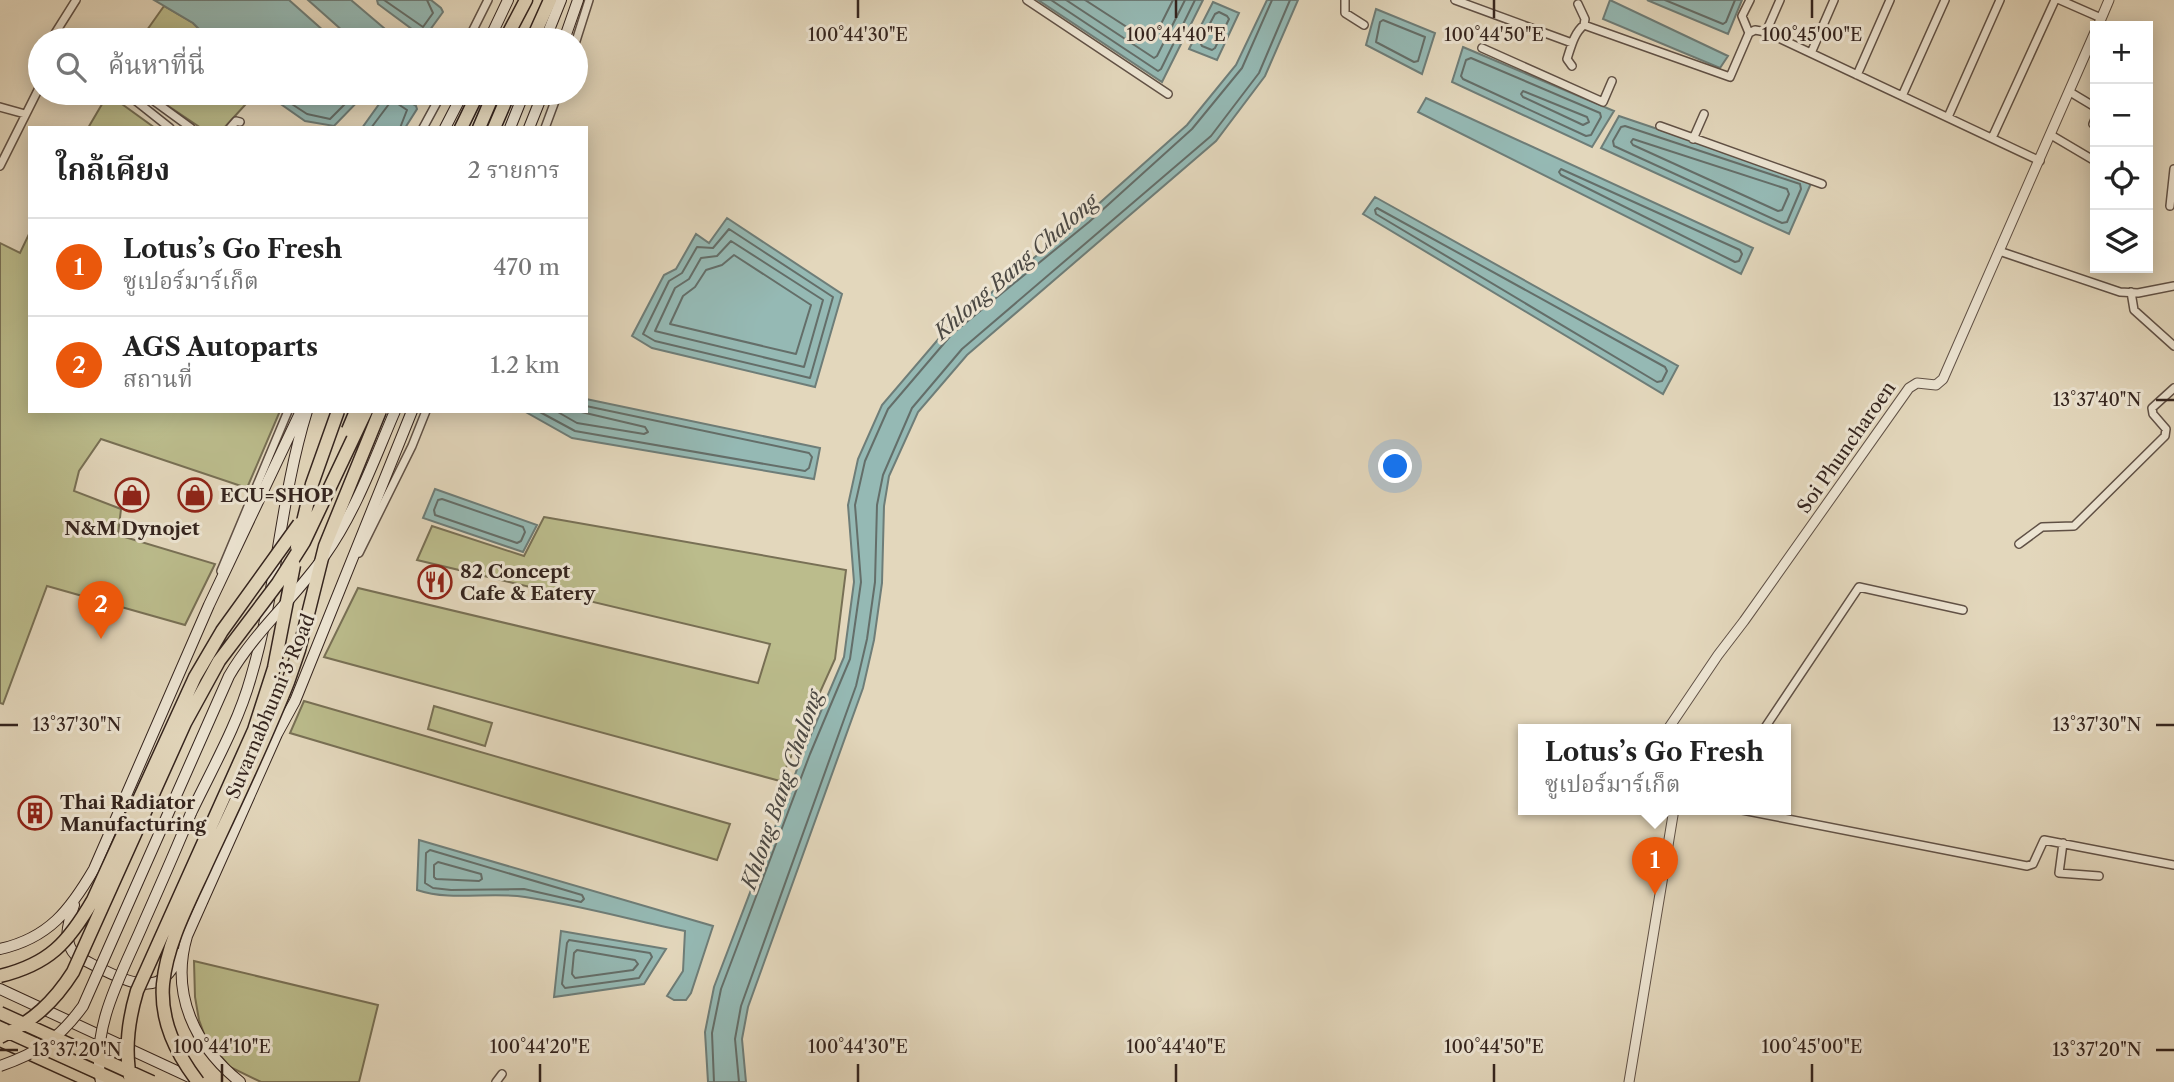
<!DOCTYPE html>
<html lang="th">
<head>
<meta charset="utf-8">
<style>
	:root { --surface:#fff; --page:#f6f6f6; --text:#222; --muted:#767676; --line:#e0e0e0; --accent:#ea580c }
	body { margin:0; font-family:"Libre Caslon Text","Noto Serif Thai",serif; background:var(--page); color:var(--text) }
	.controls { position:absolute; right:21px; top:21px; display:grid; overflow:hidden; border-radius:0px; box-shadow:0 4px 18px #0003 }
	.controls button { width:63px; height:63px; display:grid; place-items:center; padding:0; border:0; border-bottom:2px solid var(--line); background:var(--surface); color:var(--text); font:35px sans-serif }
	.you { position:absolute; left:1396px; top:467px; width:24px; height:24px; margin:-18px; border:5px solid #fff; border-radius:50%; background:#1a73e8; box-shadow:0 0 0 10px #1a73e833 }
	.badge { display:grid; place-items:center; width:46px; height:46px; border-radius:50%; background:var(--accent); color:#fff; font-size:23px; font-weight:700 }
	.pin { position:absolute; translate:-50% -58px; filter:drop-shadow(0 2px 4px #0008) }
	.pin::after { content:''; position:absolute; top:37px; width:24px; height:21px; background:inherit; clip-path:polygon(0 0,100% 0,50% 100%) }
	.popup { position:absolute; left:1518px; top:724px; width:273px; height:91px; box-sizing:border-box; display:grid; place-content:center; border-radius:0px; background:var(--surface); filter:drop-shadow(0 2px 5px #0005); font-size:23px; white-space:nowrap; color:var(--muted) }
	.popup b { font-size:26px; color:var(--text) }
	.popup::after { content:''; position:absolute; left:50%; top:100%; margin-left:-14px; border:14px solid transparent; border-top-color:var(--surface) }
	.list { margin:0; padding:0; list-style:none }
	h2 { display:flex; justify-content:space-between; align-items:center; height:91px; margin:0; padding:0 28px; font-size:30px }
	h2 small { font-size:23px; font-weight:400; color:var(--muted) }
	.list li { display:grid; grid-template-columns:46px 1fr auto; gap:21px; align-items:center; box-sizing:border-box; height:98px; padding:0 28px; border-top:2px solid var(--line) }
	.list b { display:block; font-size:26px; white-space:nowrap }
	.list p { margin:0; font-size:23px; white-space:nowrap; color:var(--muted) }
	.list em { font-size:23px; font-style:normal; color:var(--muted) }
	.icon { flex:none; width:38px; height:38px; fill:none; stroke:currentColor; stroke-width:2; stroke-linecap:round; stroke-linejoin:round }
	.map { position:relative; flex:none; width:2174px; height:1082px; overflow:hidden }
	.search { position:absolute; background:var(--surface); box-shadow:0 4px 18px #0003; left:28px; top:28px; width:560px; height:77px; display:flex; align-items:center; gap:18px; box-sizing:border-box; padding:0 24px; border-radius:38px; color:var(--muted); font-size:26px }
	.panel { position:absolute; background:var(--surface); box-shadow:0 4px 18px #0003; left:28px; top:126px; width:560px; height:287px; border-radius:0px }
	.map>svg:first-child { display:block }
</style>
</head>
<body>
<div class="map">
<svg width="2174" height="1082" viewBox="0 0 2174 1082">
	<rect width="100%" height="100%" fill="#e3d7bc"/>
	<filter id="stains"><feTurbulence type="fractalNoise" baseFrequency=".00286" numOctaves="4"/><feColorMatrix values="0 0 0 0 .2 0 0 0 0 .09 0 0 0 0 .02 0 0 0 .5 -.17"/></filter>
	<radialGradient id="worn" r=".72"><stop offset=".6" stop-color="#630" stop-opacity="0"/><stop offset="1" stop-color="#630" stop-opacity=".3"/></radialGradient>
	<!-- green -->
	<path fill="#bbbc8c" stroke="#787055" stroke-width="2" d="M 164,6 L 193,23 L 210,40 L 140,40 Z
		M 149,93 L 256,93 L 224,128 L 201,128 Z
		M 108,94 L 155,128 L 88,128 Z
		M 30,232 L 30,411 L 280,411 L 247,488 L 101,439 L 79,471 L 74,491 L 121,509 L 118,535 L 215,564 L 185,625 L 47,586 L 3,704 L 0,703 L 0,243 L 20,253 Z
		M 544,517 L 846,570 L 835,659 L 780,781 L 324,657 L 358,588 L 758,683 L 770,644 L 417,560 L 432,526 L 524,556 Z
		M 304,701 L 730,824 L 717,860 L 290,733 Z
		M 434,706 L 492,723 L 485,746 L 428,729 Z
		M 194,961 L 378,1005 L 359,1082 L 261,1082 L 230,1067 L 206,1039 L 199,1020 L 195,997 Z"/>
	<!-- water -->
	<path fill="#95b9b4" stroke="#6e7d78" stroke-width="2" d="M 154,0 L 289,0 L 334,40 L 210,40 L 193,23 Z
		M 308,0 L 351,0 L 398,40 L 353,40 Z
		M 377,0 L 431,0 L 441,8 L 443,12 L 424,38 L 378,4 Z
		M 1038,0 L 1203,0 L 1162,82 Z
		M 1267,0 L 1298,0 L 1265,76 L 1216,141 L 967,355 L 918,412 L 889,476 L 884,506 L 882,583 L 874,640 L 863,688 L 748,1007 L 742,1039 L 746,1082 L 708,1082 L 705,1032 L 714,987 L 804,751 L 844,657 L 854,582 L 848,505 L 858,459 L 882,405 L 947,329 L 1085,216 L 1187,125 L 1236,65 Z
		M 1610,0 L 1728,56 L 1720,68 L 1603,19 Z
		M 1647,0 L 1742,0 L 1728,34 Z
		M 1213,2 L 1239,13 L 1217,60 L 1189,49 Z
		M 1376,9 L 1435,33 L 1422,74 L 1366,45 Z
		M 1463,47 L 1614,111 L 1592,147 L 1452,82 Z
		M 265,93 L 366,93 L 334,126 L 305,121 Z
		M 387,93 L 394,93 L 416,106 L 417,109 L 405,128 L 362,128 Z
		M 1426,98 L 1753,248 L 1741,274 L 1418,112 Z
		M 1619,116 L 1812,181 L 1789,234 L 1601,148 Z
		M 1375,197 L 1678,366 L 1663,394 L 1363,214 Z
		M 727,218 L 842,294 L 815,387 L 652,348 L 632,336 L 664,275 L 676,269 L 696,234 L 709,243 Z
		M 586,399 L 820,448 L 814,479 L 572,438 L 524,411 L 586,411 Z
		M 435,489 L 537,525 L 523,552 L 423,518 Z
		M 419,840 L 713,926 L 691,993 L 686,1000 L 674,1000 L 667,996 L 683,971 L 685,931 C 632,920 578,905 525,897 C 489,891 453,902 417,890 Z
		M 561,931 L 666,949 L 644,984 L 554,997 Z"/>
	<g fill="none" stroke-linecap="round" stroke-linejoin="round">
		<!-- shore -->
		<path stroke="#646e69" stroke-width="2" d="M 384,0 L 423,27 L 433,13 L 427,0
			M 1051,0 L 1158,71 L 1161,69 L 1195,0
			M 1066,0 L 1154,58 L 1157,56 L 1185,0
			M 1085,0 L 1150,42 L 1153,40 L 1173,0
			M 1665,0 L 1723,24 L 1726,22 L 1735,0
			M 1219,12 L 1227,16 L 1229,19 L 1215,48 L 1212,50 L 1202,46 L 1200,42 L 1215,14 Z
			M 1383,20 L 1425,37 L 1418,61 L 1414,62 L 1376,42 L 1380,22 Z
			M 1471,58 L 1600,113 L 1601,117 L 1591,135 L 1586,136 L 1463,79 L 1461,76 L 1466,60 Z
			M 1523,91 L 1587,117 L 1589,122 L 1583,125 L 1523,97 L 1521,94 Z
			M 275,93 L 307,114 L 330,119 L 356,93
			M 1625,126 L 1800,184 L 1801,189 L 1787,222 L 1782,223 L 1614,146 L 1613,141 L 1621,127 Z
			M 371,128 L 392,100 L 407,110 L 400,128
			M 1633,139 L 1787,189 L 1789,194 L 1782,210 L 1778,211 L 1633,145 L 1631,142 Z
			M 1561,169 L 1740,250 L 1742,254 L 1739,261 L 1735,262 L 1561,175 L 1559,172 Z
			M 1377,208 L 1665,367 L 1667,371 L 1662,381 L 1657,382 L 1376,214 L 1375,210 Z
			M 729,229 L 833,297 L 810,378 L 655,341 L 643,334 L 669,281 L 682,273 L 697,247 L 713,248 Z
			M 731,241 L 823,300 L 804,367 L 655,331 L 675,288 L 689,279 L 701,258 L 717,256 Z
			M 734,255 L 811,305 L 796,354 L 670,324 L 683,296 L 695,287 L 706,270 L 722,265 Z
			M 538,411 L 575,431 L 805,471 L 809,468 L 812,457 L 809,453 L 586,406
			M 556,411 L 577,423 L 644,434 L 648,432 L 645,427 L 577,411
			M 442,499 L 523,527 L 525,532 L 521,541 L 517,543 L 435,515 L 434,510 L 438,500 Z
			M 430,850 L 582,895 L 584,899 L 581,902 L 524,889 L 451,890 L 433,888 L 425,883 L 426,853 Z
			M 438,862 L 481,874 L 482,879 L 479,881 L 436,879 L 434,877 L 434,865 Z
			M 569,940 L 650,953 L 652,957 L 639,978 L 565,988 L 562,984 L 567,943 Z
			M 577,950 L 635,960 L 638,964 L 633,970 L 575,978 L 572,974 L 574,953 Z
			M 714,1082 L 712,1033 L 721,989 L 810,754 L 850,659 L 861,582 L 855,505 L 865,461 L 888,409 L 952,334 L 1089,222 L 1192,129 L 1242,68 L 1272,0
			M 739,1082 L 735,1039 L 741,1006 L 856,686 L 867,639 L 875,582 L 877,505 L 883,475 L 912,408 L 962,349 L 1211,136 L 1259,73 L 1290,0"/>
		<defs>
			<path id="minor" d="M 1027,0 L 1168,94
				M 1345,0 L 1345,13 L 1364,25
				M 1455,0 L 1572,43
				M 2060,0 L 2101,18
				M 1578,4 L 1585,19 L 1584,25
				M 1766,32 L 1780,0
				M 1749,33 L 1742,16 L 1750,0
				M 66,40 L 54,35 L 76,0
				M 468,40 L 488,0
				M 576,41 L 589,0
				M 1482,48 L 1603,102 L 1612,81
				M 1811,53 L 1834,0
				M 1572,66 L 1567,59 C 1571,47 1574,33 1584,25 L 1730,77 L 1749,33 L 1755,30 L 1766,32 L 2040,161
				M 1857,75 L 1890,0
				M 2070,92 L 2095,107
				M 126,93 L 170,128
				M 143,93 L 191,128
				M 1902,96 L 1945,0
				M 0,107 L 25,114
				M 1948,117 L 2000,0
				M 2093,124 L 2095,119
				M 1660,126 L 1822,184
				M 230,128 L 236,121 L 240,122
				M 423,128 L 442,93
				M 545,128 L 558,93
				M 2051,135 L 2095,161
				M 1992,138 L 2055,0
				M 1693,139 L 1704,114
				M 0,166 L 40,86
				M 2170,206 L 2174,169
				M 1999,251 L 2120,292 L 2138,293 L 2174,286
				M 2131,292 L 2134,310 L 2174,346
				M 2019,544 L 2042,527 L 2074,526 L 2165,436 L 2166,429 L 2153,414 L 2152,408 L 2174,388
				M 359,553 L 412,446 L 426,411
				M 221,571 L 288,411
				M 1764,729 L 1859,587 L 1963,610
				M 1737,809 L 2027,866 L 2033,864 L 2044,840 L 2174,865
				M 2063,843 L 2059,873 L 2099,876
				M 496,1082 L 502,1074"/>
			<path id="tertiary" d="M 2098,26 L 2109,0
				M 1668,729 L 1718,655 L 1744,621 L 1909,388 L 1917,383 L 1936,385 L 1943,379 L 2095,32
				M 1629,1082 L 1674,809"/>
			<path id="secondary" d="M 489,40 L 508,0
				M 545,40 L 561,0
				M 564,40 L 578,0
				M 445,128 L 463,93
				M 510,128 L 524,93
				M 529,128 L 543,93
				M 191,813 C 212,769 238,724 251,677 C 277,590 280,498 307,411
				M 74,905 C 68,924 62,941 76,956 C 100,967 144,998 166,976 C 173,970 177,961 181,953
				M 0,949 C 49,938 70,910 94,869 L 209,605 L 301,411
				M 0,989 L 196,1080
				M 240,1082 C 195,1046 170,994 187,936 L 277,734 L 295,701 L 412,411"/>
			<path id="trunk" d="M 0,1041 L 90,1082"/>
			<path id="motorway" d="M 505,40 L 526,0
				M 532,40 L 550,0
				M 461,128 L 478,93
				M 479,128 L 494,93
				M 494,128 L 509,93"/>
		</defs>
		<!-- minor casing -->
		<use href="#minor" stroke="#605146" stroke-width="10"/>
		<!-- tertiary casing -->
		<use href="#tertiary" stroke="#605146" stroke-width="11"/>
		<!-- secondary casing -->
		<use href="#secondary" stroke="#34241e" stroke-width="12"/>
		<!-- trunk casing -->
		<use href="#trunk" stroke="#34241e" stroke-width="13"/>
		<!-- motorway casing -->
		<use href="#motorway" stroke="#34241e" stroke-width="15"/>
		<!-- minor -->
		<use href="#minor" stroke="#ede5d3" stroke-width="7"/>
		<!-- tertiary -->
		<use href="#tertiary" stroke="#ede5d3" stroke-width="9"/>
		<!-- secondary -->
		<use href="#secondary" stroke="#ede5d3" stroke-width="10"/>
		<!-- trunk -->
		<use href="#trunk" stroke="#e3d7bc" stroke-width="10"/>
		<!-- motorway -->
		<use href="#motorway" stroke="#e3d7bc" stroke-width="12"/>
		<defs>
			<path id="secondary-bridge" d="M 0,1066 C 38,1053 60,1038 83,1006 L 229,676 C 255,631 295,598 325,555 C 356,511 374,460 395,411
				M 101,1082 C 90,1027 123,972 144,922 C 160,886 176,850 191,813"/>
			<path id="motorway-bridge" d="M 348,430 L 356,411
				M 297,547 L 312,484 L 338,411
				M 0,976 C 49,964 68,943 93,900 L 195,677 L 222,631 L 299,524
				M 0,1013 L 152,1082
				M 4,1030 L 119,1082
				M 0,1037 C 32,1022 54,1002 73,972 L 185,723 L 219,661 L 278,583 L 304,542 L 366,411
				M 131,1082 C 124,1051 128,1021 137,991 L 254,730 L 274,668 L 294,565
				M 198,1082 C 176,1053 160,1021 163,984 C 167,942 190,901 207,863 C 235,803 264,743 288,682 L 299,650 L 325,546 L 380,411"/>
		</defs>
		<!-- secondary-bridge casing -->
		<use href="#secondary-bridge" stroke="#34241e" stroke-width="12" stroke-linecap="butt"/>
		<!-- motorway-bridge casing -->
		<use href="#motorway-bridge" stroke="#34241e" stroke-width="15" stroke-linecap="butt"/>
		<!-- secondary-bridge -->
		<use href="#secondary-bridge" stroke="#ede5d3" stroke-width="10"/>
		<!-- motorway-bridge -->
		<use href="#motorway-bridge" stroke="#e3d7bc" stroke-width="12"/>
	</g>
	<!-- ticks -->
	<path fill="none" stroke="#34241e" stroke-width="2.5" d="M 858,0 L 858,18M 1176,0 L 1176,18M 1494,0 L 1494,18M 1812,0 L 1812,18M 2156,400 L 2174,400M 0,725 L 18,725M 2156,725 L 2174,725M 0,1050 L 18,1050M 2156,1050 L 2174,1050M 222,1064 L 222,1082M 540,1064 L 540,1082M 858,1064 L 858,1082M 1176,1064 L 1176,1082M 1494,1064 L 1494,1082M 1812,1064 L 1812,1082"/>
	<!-- icons -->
	<defs>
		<symbol id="shop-ring" viewBox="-11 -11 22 22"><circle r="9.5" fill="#ede5d3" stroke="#8f2418" stroke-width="1.5"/><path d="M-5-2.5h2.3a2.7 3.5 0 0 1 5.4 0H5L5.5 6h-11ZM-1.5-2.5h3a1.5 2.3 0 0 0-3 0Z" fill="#8f2418"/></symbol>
		<symbol id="restaurant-ring" viewBox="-11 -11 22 22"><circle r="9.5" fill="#ede5d3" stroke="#8f2418" stroke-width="1.5"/><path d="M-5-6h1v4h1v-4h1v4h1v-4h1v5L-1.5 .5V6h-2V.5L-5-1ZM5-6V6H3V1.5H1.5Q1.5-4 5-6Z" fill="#8f2418"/></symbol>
		<symbol id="building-ring" viewBox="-11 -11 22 22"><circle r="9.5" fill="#ede5d3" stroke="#8f2418" stroke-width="1.5"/><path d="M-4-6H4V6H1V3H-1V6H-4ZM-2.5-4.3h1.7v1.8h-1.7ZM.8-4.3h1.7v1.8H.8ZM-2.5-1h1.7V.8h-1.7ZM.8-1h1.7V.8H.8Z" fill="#8f2418"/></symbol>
	</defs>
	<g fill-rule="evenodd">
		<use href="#shop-ring" x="113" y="476" width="38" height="38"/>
		<use href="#shop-ring" x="176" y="476" width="38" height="38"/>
		<use href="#restaurant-ring" x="416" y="563" width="38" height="38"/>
		<use href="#building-ring" x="16" y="794" width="38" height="38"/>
	</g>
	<g text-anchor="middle" stroke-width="6" stroke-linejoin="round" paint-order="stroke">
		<!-- street labels -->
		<g font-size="19" fill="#34241e" stroke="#ede5d3">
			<text transform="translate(1846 447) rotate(-55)" y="7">Soi Phuncharoen</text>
			<text transform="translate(270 706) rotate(-67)" y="7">Suvarnabhumi 3 Road</text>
		</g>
		<!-- poi labels -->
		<g font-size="19" font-weight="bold" fill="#34241e" stroke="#ede5d3" text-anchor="start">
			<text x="220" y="502">ECU=SHOP</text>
			<text x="132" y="535" text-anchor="middle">N&amp;M Dynojet</text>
			<text x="460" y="578">82 Concept<tspan x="460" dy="22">Cafe &amp; Eatery</tspan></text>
			<text x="60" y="809">Thai Radiator<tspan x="60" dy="22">Manufacturing</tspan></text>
		</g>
		<!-- water labels -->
		<g font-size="21" font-style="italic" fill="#4c4944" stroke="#ede5d3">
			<text transform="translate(1016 267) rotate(-41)" y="7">Khlong Bang Chalong</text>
			<text transform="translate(782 790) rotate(-71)" y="7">Khlong Bang Chalong</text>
		</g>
	</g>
	<g font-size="18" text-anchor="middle" fill="#34241e" stroke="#ede5d3" stroke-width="6" stroke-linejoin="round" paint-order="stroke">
		<text x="858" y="41">100°44'30"E</text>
		<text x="1176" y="41">100°44'40"E</text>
		<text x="1494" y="41">100°44'50"E</text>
		<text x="1812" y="41">100°45'00"E</text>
		<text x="2097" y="406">13°37'40"N</text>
		<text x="77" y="731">13°37'30"N</text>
		<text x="2097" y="731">13°37'30"N</text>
		<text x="222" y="1053">100°44'10"E</text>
		<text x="540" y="1053">100°44'20"E</text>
		<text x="858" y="1053">100°44'30"E</text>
		<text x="1176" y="1053">100°44'40"E</text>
		<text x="1494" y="1053">100°44'50"E</text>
		<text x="1812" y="1053">100°45'00"E</text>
		<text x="77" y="1056">13°37'20"N</text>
		<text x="2097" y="1056">13°37'20"N</text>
	</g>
	<rect width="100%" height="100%" filter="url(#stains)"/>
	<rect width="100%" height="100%" fill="url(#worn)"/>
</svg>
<div class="controls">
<button>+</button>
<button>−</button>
<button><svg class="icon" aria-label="locate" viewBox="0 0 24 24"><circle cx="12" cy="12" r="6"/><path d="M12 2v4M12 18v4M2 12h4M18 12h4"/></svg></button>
<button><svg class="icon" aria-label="layers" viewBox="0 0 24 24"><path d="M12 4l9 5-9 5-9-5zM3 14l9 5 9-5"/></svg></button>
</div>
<div class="you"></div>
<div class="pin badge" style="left:1655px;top:895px">1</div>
<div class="popup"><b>Lotus’s Go Fresh</b>ซูเปอร์มาร์เก็ต</div>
<div class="pin badge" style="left:101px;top:639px">2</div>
<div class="search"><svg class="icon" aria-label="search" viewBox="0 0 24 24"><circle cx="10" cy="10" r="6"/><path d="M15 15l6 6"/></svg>ค้นหาที่นี่</div>
<section class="panel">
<h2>ใกล้เคียง<small>2 รายการ</small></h2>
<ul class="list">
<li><span class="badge">1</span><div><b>Lotus’s Go Fresh</b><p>ซูเปอร์มาร์เก็ต</p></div><em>470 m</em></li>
<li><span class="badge">2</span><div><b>AGS Autoparts</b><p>สถานที่</p></div><em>1.2 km</em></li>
</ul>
</section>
</div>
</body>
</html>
